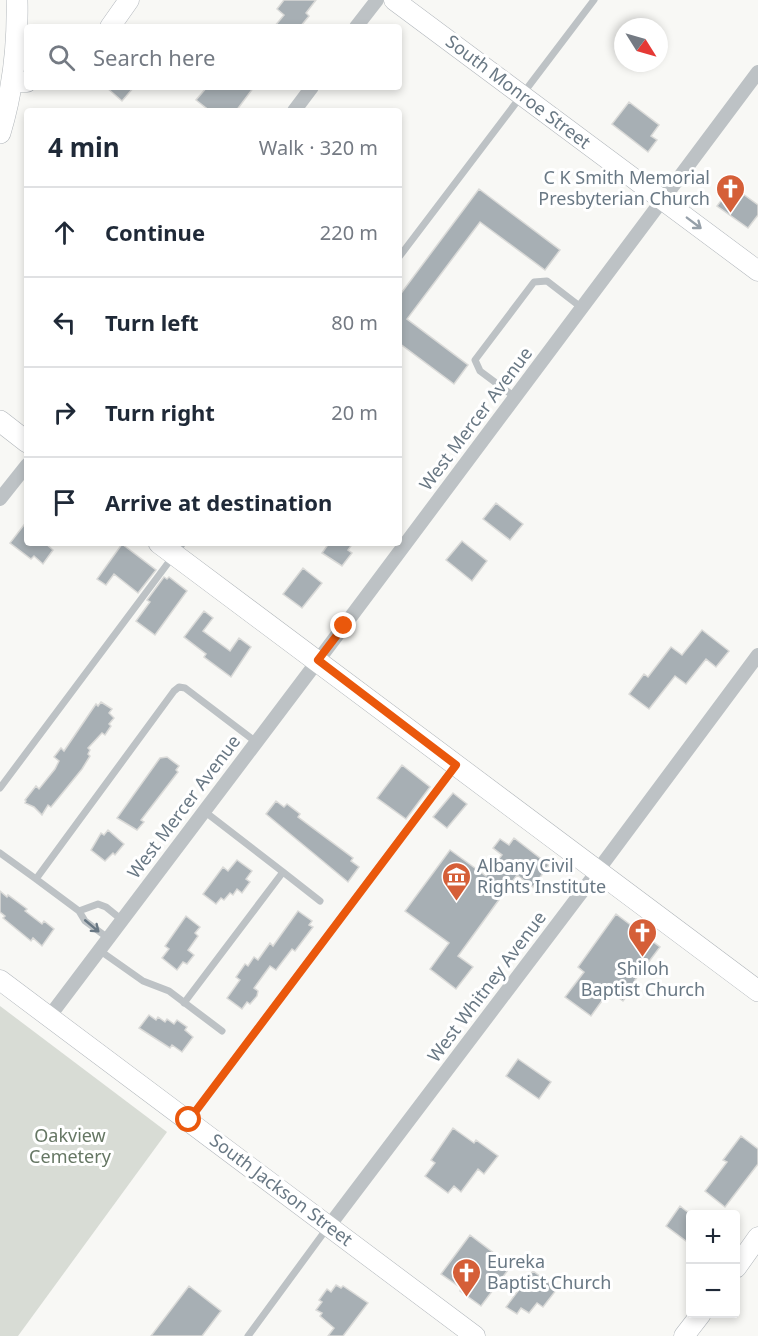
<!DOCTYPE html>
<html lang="en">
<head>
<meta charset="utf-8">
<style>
	:root { --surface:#fff; --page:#f6f6f7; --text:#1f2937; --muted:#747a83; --line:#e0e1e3 }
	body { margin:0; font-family:"Noto Sans",sans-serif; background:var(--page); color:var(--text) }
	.controls { position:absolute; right:18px; bottom:18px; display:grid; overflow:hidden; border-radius:6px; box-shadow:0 3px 9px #0003 }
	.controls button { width:54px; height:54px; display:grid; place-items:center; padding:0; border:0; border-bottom:2px solid var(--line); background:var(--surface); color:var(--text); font:30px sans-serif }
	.compass { position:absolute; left:614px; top:18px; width:54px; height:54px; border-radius:50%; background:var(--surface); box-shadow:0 3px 9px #0003; rotate:127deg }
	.stop { position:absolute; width:18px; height:18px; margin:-14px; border:4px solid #ea580c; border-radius:50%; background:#fff }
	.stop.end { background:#ea580c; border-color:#fff; box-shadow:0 2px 6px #0008 }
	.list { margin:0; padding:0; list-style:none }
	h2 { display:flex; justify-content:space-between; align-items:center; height:78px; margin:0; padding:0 24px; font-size:26px }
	h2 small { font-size:20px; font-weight:400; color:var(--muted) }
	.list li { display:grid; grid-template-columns:39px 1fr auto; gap:18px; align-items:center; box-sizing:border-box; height:90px; padding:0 24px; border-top:2px solid var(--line) }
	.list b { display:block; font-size:22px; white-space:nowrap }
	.list em { font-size:20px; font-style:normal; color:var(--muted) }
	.icon { flex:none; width:33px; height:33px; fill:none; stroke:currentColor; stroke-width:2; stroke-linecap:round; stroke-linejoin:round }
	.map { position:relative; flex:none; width:758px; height:1336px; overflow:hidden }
	.search { position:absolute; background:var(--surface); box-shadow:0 3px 9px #0003; left:24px; top:24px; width:378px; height:66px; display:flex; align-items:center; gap:15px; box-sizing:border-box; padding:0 21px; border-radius:6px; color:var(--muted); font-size:22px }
	.panel { position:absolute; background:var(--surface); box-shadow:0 3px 9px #0003; left:24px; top:108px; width:378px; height:438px; border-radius:6px }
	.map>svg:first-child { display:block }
</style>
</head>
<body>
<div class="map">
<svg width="758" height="1336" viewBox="0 0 758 1336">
	<rect width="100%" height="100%" fill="#f8f8f5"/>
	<!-- green -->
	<path fill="#d8dcd5" d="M 0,1006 L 167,1132 L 18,1336 L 0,1336 Z"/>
	<!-- building -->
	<path fill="#a7afb4" stroke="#dadad8" stroke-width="1.5" d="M 284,0 L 316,0 L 306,13 L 309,16 L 300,27 L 274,27 L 284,15 L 277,9 Z
		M 106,87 L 134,87 L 122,101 Z
		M 207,87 L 254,87 L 236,111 L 210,111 L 196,100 Z
		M 629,102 L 659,125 L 651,136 L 657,140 L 648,152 L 612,124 Z
		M 732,186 L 758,205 L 758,215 L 748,228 L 717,206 Z
		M 479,189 L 560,250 L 545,270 L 480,222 L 407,319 L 468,365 L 454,384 L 399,343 L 399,296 Z
		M 496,503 L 523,524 L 510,540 L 483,519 Z
		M 27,521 L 27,543 L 45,543 L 53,550 L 43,564 L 34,556 L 31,559 L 10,543 Z
		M 462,541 L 487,561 L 472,581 L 446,560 Z
		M 329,543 L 353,543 L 348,550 L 352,553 L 342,566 L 322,553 Z
		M 122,544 L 156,570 L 138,593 L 114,574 L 106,585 L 97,579 Z
		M 303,568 L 322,583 L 302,608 L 283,594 Z
		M 164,577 L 167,579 L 169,577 L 187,591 L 155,635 L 136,621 L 150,602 L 147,600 Z
		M 204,611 L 213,618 L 203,631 L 230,651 L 239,638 L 251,647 L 231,677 L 204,657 L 206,654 L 184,637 Z
		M 702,630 L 729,651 L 716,667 L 706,659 L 686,684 L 675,676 L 649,709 L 629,694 L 644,674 L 648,677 L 671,647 L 682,655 Z
		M 101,702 L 112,709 L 109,713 L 114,718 L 109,724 L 111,726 L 105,735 L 102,733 L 88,748 L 90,750 L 88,754 L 90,756 L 82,769 L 51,807 L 48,805 L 42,815 L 34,807 L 25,803 L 26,801 L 25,800 L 36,786 L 39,789 L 55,769 L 59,761 L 54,757 L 61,748 L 64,751 L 96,704 L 98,706 Z
		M 167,757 L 179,766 L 176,770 L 178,772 L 141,820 L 144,822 L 137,830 L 117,818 L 160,758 Z
		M 402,765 L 430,787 L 406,819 L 377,798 Z
		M 453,793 L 467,804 L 447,828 L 433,817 Z
		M 276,801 L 284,807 L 287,804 L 300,814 L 298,817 L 353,858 L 351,861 L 359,867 L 348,882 L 266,814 Z
		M 108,830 L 124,844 L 115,855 L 113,853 L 105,861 L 91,850 L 101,833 L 104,835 Z
		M 514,838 L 549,865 L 533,887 L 517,875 L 458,956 L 473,967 L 456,989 L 430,969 L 449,943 L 405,911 L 450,850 L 486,876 L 502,855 L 493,848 L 500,839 L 509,845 Z
		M 237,860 L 252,871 L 246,879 L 250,882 L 242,893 L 237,889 L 233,895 L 230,893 L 224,900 L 221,898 L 216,904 L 203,894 L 223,867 L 228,871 Z
		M 0,891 L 7,897 L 8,895 L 27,909 L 25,911 L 42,924 L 44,921 L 54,929 L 42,946 L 33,938 L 31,941 L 3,918 L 5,916 L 0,912 Z
		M 298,911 L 312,921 L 309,925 L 313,927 L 295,951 L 292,949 L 276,970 L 270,966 L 254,988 L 258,991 L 257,996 L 250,1004 L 247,1002 L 242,1009 L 227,998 L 240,980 L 236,977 L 245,964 L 248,966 L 254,957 L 258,960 L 270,943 L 273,946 Z
		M 616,914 L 660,947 L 635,980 L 637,982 L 623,1001 L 609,991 L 591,1016 L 565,997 L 584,972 L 578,967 Z
		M 186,916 L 200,927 L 195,933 L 198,936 L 188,950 L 194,955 L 187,964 L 183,962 L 177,970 L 162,958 L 169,949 L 165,946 Z
		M 149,1015 L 156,1020 L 158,1017 L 165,1022 L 167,1019 L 174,1024 L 177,1020 L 187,1027 L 185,1030 L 193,1037 L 182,1052 L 172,1045 L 170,1048 L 139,1028 Z
		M 518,1059 L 551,1082 L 539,1099 L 506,1076 Z
		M 453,1128 L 474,1143 L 476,1140 L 498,1156 L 484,1174 L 478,1169 L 461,1192 L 454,1186 L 448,1193 L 425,1176 L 435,1163 L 431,1160 Z
		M 741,1136 L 758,1149 L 758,1164 L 725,1207 L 705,1191 L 727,1162 L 723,1160 Z
		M 680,1206 L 690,1214 L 690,1244 L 666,1226 Z
		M 470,1235 L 511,1266 L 481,1306 L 460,1291 L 461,1288 L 441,1274 Z
		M 533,1271 L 557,1289 L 543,1307 L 537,1303 L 529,1313 L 521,1308 L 517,1314 L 506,1307 Z
		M 336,1285 L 341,1288 L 343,1286 L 368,1303 L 343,1336 L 328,1336 L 334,1328 L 320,1316 L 322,1313 L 316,1310 L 322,1302 L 319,1300 L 327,1289 L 331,1292 Z
		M 189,1286 L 221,1311 L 202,1336 L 151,1336 Z"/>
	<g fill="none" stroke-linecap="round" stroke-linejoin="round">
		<defs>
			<path id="secondary" d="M 394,0 L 758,271
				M 110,27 L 129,0
				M 12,82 L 27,82
				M 0,980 L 475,1336
				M 736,1268 L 758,1237
				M 684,1336 L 701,1314"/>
			<path id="primary" d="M 0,133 C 13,90 18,45 17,0
				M 0,421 L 27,442
				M 159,543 L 758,991"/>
		</defs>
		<!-- secondary casing -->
		<use href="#secondary" stroke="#b2b7bc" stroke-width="21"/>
		<!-- primary casing -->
		<use href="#primary" stroke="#b1b6ba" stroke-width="22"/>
		<!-- lane -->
		<path stroke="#bdc2c5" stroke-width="7" d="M 399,257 L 594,0
			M 515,397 L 480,371 L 475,360 L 534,282 L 547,281 L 582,308
			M 0,788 L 183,543
			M 204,811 L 283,872
			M 0,853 L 36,879
			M 79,911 L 98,904 L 106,907 L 122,920
			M 108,938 L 85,921 L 79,911 L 36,879 L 174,691 L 179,687 L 185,688 L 256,742
			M 99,950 L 143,981 L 169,991 L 222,1031
			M 184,1003 L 283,872 L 320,901
			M 189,1120 L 454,767
			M 248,1336 L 328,1227"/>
		<!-- street -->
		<path stroke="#bdc2c5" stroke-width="14" d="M 356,27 L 377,0
			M 294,111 L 312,87
			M 0,499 L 27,465
			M 49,1017 L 344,626 L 758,72
			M 329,1226 L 590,881 L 758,655"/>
		<!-- secondary -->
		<use href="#secondary" stroke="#fff" stroke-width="20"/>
		<!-- primary -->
		<use href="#primary" stroke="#fff" stroke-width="21"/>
	</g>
	<!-- one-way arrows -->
	<defs><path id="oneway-shaft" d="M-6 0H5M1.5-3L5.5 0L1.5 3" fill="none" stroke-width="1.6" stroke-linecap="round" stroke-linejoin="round" transform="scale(1.5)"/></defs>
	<use stroke="#96a0a9" href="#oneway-shaft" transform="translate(694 223) rotate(37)"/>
	<use stroke="#697884" href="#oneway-shaft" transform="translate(92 926) rotate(40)"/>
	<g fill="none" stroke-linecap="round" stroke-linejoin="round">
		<!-- route -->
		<path stroke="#ea580c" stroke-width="8" d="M 189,1120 L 456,765 L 318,660 L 344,626"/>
	</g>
	<!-- icons -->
	<defs>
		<symbol id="church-pin" viewBox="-11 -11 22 30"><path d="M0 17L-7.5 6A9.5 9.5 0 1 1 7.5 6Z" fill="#d55f38" stroke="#fff"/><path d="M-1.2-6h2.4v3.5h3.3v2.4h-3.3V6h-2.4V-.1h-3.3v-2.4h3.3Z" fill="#fff"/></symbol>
		<symbol id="museum-pin" viewBox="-11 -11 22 30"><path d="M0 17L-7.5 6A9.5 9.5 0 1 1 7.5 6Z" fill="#d55f38" stroke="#fff"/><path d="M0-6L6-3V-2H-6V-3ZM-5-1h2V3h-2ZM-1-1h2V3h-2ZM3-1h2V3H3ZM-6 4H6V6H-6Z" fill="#fff"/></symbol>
	</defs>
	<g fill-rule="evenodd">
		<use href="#church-pin" x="714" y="172" width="33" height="45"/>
		<use href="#museum-pin" x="440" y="860" width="33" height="45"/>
		<use href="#church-pin" x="626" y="916" width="33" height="45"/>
		<use href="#church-pin" x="450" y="1256" width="33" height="45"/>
	</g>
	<g text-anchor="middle" stroke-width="6" stroke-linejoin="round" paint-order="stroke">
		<!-- street labels -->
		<g font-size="18" fill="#697884" stroke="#fff">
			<text transform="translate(518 92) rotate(37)" y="6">South Monroe Street</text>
			<text transform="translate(476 419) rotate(-53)" y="6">West Mercer Avenue</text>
			<text transform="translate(184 807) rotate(-53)" y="6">West Mercer Avenue</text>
			<text transform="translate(487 987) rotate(-53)" y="6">West Whitney Avenue</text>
			<text transform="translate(281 1190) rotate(37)" y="6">South Jackson Street</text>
		</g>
		<!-- poi labels -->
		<g font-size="18" fill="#697884" stroke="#fff" text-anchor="start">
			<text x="710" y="184" text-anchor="end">C K Smith Memorial<tspan x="710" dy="21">Presbyterian Church</tspan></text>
			<text x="477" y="872">Albany Civil<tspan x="477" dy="21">Rights Institute</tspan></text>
			<text x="643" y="975" text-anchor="middle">Shiloh<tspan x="643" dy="21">Baptist Church</tspan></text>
			<text x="487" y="1268">Eureka<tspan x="487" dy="21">Baptist Church</tspan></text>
		</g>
		<!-- park labels -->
		<g font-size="18" fill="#667764" stroke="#fff">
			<text x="70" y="1142">Oakview<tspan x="70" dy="21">Cemetery</tspan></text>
		</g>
	</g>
</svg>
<div class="controls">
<button>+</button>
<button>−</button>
</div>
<svg class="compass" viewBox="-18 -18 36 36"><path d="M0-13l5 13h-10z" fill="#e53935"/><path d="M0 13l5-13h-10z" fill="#747a83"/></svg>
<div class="stop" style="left:189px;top:1120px"></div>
<div class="stop end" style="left:344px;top:626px"></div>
<div class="search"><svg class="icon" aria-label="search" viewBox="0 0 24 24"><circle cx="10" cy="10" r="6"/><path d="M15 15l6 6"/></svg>Search here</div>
<section class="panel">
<h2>4 min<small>Walk · 320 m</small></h2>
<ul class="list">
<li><svg class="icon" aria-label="ahead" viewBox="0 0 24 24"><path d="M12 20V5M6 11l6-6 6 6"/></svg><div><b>Continue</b></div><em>220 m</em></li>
<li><svg class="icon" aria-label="left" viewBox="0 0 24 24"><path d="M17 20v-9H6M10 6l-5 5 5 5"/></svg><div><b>Turn left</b></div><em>80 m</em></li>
<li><svg class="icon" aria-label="right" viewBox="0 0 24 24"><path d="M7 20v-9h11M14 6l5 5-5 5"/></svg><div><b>Turn right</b></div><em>20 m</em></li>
<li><svg class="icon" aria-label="arrive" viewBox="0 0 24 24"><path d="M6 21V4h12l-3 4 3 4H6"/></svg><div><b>Arrive at destination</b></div></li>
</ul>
</section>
</div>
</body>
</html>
